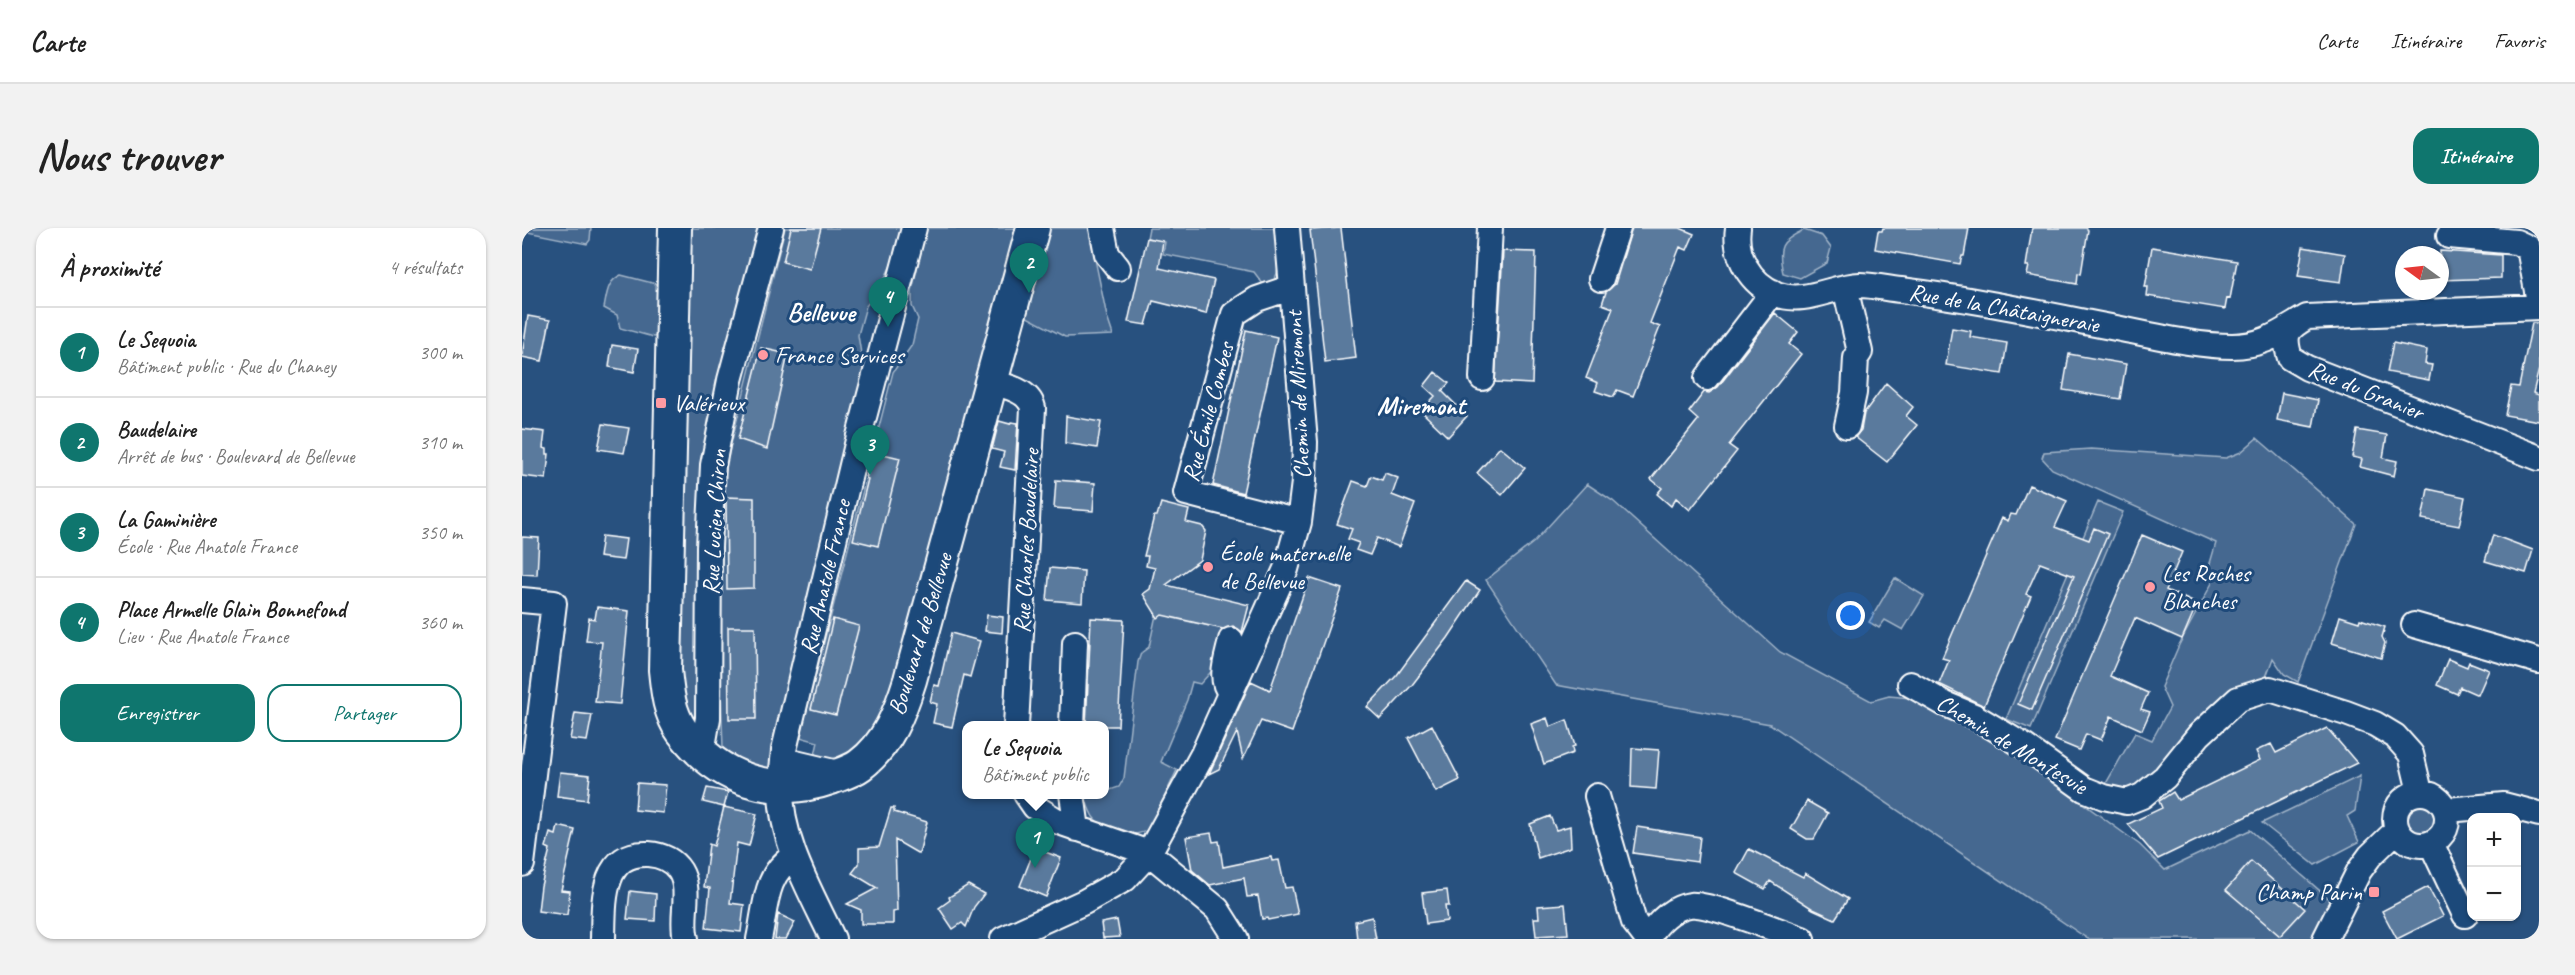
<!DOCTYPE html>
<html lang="fr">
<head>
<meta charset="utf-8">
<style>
	:root { --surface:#fff; --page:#f2f2f2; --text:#222; --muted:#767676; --line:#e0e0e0; --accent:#0f766e }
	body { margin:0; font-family:Caveat,sans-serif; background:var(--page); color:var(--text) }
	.controls { position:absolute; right:18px; bottom:18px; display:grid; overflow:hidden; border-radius:12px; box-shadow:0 2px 4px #0004 }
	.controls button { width:54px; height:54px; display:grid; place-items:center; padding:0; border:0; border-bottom:2px solid var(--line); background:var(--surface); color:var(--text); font:30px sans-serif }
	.compass { position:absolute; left:1873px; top:18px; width:54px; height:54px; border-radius:50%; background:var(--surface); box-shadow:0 2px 4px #0004; rotate:285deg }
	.you { position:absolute; left:1329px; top:388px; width:21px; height:21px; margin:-15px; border:4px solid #fff; border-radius:50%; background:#1a73e8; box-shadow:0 0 0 9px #1a73e833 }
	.badge { display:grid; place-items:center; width:39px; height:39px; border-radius:50%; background:var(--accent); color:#fff; font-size:20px; font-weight:700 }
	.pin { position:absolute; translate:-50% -50px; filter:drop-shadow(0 2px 3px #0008) }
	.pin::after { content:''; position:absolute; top:32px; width:21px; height:18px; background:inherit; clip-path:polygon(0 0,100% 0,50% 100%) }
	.popup { position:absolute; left:440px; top:493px; width:147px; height:78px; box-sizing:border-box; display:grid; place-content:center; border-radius:12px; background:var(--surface); filter:drop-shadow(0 2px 4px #0005); font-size:20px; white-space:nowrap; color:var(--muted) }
	.popup b { font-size:22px; color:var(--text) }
	.popup::after { content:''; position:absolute; left:50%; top:100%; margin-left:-12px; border:12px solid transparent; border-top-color:var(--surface) }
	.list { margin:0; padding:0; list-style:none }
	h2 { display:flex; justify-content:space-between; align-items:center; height:78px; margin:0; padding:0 24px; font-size:26px }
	h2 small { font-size:20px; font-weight:400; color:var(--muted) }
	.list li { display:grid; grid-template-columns:39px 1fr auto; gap:18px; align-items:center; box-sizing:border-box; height:90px; padding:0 24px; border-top:2px solid var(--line) }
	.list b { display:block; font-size:22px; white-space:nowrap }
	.list p { margin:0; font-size:20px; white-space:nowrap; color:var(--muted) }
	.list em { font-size:20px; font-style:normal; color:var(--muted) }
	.actions { display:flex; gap:12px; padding:18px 24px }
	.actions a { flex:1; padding:14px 0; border:2px solid var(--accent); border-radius:18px; text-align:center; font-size:21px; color:var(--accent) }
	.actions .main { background:var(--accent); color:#fff }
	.map { position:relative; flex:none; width:2017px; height:711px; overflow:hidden; border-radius:18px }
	header { display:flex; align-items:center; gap:36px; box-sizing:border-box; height:84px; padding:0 30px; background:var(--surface); border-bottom:2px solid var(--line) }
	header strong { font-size:28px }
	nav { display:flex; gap:33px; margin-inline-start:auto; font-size:21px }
	.intro { display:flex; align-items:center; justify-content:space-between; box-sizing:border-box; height:144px; padding:0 36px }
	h1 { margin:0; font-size:42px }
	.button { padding:15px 27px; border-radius:18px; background:var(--accent); color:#fff; font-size:21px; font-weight:700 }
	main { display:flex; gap:36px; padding:0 36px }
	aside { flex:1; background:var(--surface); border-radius:18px; box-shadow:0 2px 4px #0004 }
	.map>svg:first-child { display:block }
</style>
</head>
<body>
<header>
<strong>Carte</strong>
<nav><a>Carte</a><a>Itinéraire</a><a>Favoris</a></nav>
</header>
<div class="intro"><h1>Nous trouver</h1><a class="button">Itinéraire</a></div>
<main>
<aside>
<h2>À proximité<small>4 résultats</small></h2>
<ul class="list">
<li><span class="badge">1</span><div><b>Le Sequoia</b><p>Bâtiment public · Rue du Chaney</p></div><em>300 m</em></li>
<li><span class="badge">2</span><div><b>Baudelaire</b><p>Arrêt de bus · Boulevard de Bellevue</p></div><em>310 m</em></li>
<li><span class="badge">3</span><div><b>La Gaminière</b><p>École · Rue Anatole France</p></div><em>350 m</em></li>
<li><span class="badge">4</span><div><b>Place Armelle Glain Bonnefond</b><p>Lieu · Rue Anatole France</p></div><em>360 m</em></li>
</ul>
<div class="actions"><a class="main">Enregistrer</a><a>Partager</a></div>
</aside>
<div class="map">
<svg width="2017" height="711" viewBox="0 0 2017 711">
	<rect width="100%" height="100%" fill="#28517f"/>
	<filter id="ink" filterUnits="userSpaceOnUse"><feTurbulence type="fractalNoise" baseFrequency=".0167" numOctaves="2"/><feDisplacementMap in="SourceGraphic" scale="12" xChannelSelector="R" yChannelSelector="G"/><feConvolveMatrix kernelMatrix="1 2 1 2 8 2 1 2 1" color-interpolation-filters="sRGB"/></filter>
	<g filter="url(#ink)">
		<!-- green -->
		<path fill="#446890" stroke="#a2b4c8" stroke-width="1.5" d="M 0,0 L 69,0 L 68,12 L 65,16 L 0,3 Z
			M 161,0 L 242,0 L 189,215 L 175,497 L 159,485 L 155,283 Z
			M 263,0 L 383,0 L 369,37 L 359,58 L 344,78 L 336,107 L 341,138 L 339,167 L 250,537 L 246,545 L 207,533 L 201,519 L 197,412 L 200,262 L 208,220 Z
			M 404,0 L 503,0 L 376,475 L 326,539 L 292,531 L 296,514 L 278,509 L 371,144 L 390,117 L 396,91 L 390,78 L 390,63 Z
			M 524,0 L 569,0 L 568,7 L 585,89 L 591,107 L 543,109 L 505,89 L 502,82 Z
			M 627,0 L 754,0 C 756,19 763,49 744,60 L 732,44 L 641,26 L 643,14 L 625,10 Z
			M 1282,2 L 1300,8 L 1309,20 L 1305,35 L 1278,50 L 1261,45 C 1255,19 1258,13 1282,2 Z
			M 99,47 L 134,56 L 138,61 L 137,108 L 131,109 L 98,100 L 95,87 L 82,80 C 85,66 85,53 99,47 Z
			M 1735,210 L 1834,296 L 1776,454 L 1762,446 L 1751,430 L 1741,457 L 1624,554 L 1601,567 L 1582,559 L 1613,505 L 1630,512 L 1648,479 L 1639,459 L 1657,417 L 1690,355 L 1686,342 L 1694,315 L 1530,241 L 1520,230 L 1522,224 L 1569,221 L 1704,230 L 1719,224 Z
			M 1065,256 L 1091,273 L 1258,424 L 1349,473 L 1367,468 L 1400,471 L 1478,515 L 1618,617 L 1643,642 L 1728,602 L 1812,675 L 1795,711 L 1566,711 L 1248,496 L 1034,457 L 964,352 L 1012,314 Z
			M 1576,274 L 1601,284 L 1509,501 L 1484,491 Z
			M 1373,350 L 1402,368 L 1381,402 L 1363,392 L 1357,400 L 1347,394 Z
			M 643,385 L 651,390 L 710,403 L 697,435 L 678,456 L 670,454 L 665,472 L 639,534 L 655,542 L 627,601 C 613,611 582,604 572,590 C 568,585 566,578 564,572 L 566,567 L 582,566 L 582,564 L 597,559 L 602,550 L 616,434 L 619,425 L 627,419 L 634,387 Z
			M 1838,548 L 1833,583 L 1825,588 L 1837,614 L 1793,637 L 1740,595 Z
			M1883 589a15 15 0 1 1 30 0a15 15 0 1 1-30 0Z"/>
		<!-- building -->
		<path fill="#5a7a9d" stroke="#fff" stroke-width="1.5" d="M 269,0 L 299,0 L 288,41 L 261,34 Z
			M 819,0 L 834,130 L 803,134 L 788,2 Z
			M 1110,0 L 1158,0 L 1172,6 L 1165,22 L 1158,19 L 1128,95 L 1138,99 L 1111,168 L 1095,162 L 1091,169 L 1073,163 L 1076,155 L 1064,150 L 1091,80 L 1080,76 L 1084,64 L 1093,56 Z
			M 1361,0 L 1447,0 L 1442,28 L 1440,28 L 1438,36 L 1353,21 L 1356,3 L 1360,3 Z
			M 1510,0 L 1564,0 L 1566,2 L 1559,46 L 1556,45 L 1555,56 L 1505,47 L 1507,38 L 1504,38 Z
			M 625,10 L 641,13 L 637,40 L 692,52 L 684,86 L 631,73 L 624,97 L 606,94 Z
			M 1630,19 L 1715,33 L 1708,71 L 1705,70 L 1703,81 L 1625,68 L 1626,59 L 1623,59 Z
			M 1781,19 L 1823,26 L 1819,54 L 1776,48 Z
			M 981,23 L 1014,24 L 1010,156 L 973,154 Z
			M 1918,23 L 1979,27 L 1979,50 L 1918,52 Z
			M 1253,85 L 1276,104 L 1267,116 L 1279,126 L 1207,217 L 1215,223 L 1168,282 L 1154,270 L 1149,278 L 1135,266 L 1140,260 L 1129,251 L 1176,192 L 1167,184 L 1182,164 L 1187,165 L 1196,159 Z
			M 6,88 L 28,92 L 20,133 L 0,129 Z
			M 2010,95 L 2017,95 L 2017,141 L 2011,165 L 2017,167 L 2017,193 L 1983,187 L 1989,158 L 1997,159 Z
			M 1430,100 L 1449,103 L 1448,109 L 1485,115 L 1480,146 L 1424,137 Z
			M 724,102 L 755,109 L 721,265 L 691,257 Z
			M 1871,115 L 1905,122 L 1903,136 L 1910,137 L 1907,152 L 1865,144 Z
			M 90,117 L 116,121 L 112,144 L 87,139 Z
			M 239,120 L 266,126 L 245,221 L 216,211 Z
			M 1547,126 L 1604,136 L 1598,171 L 1541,162 Z
			M 913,144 L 927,155 L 920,163 L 945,188 L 926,209 L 899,183 L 913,168 L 902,158 Z
			M 1364,155 L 1391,179 L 1384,188 L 1395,197 L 1365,234 L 1333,209 L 1339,202 L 1342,185 Z
			M 1760,165 L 1796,172 L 1791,199 L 1755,192 Z
			M 544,188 L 579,194 L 575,220 L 543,215 Z
			M 477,193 L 488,196 L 489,194 L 496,195 L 493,242 L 478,239 L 482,224 L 470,221 Z
			M 81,196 L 107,200 L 102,225 L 76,221 Z
			M 0,201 L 23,204 L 21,220 L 25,221 L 25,226 L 27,226 L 24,251 L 0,248 Z
			M 1835,202 L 1865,207 L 1861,230 L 1875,233 L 1872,248 L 1838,239 L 1840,231 L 1830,229 Z
			M 978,219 L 1003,240 L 980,267 L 955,245 Z
			M 353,224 L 378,230 L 356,318 L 331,312 L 346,251 L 344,250 Z
			M 863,245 L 876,250 L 870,267 L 893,276 L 877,319 L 855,310 L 848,327 L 834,322 L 837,315 L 826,311 L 830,301 L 815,296 L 831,253 L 845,258 L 849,248 L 860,252 Z
			M 534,252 L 573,255 L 571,283 L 532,280 Z
			M 1507,257 L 1545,273 L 1533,299 L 1567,312 L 1572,300 L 1586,306 L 1510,482 L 1496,476 L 1552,348 L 1518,335 L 1504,366 L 1509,368 L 1462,478 L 1417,456 L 1427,432 L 1420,430 L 1480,290 L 1486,293 L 1489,286 L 1494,287 Z
			M 1906,261 L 1943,269 L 1937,298 L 1900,291 Z
			M 204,269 L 232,270 L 232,360 L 205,361 Z
			M 639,275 L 667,282 L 664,294 L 680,298 L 684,303 L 678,332 L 644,357 L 727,377 L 720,404 L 711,398 L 701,401 L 640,387 L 636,390 L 621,366 L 628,361 L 633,340 L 624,338 L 626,328 L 622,328 L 632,288 L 635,288 Z
			M 1620,307 L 1660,324 L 1644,362 L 1675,376 L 1660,411 L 1613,390 L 1588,448 L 1626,465 L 1619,481 L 1628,484 L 1620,502 L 1589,488 L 1579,512 L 1564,506 L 1557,522 L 1533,512 Z
			M 1971,307 L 2011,322 L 2004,345 L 1963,333 Z
			M 80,308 L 104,311 L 101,332 L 77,329 Z
			M 0,309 L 17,310 L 15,347 L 0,346 Z
			M 528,340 L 562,343 L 560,375 L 525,372 Z
			M 787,350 L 820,361 L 770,504 L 739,493 L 721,531 L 715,504 L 697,541 L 687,546 L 729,453 L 748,462 Z
			M 944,353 L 958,362 L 926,410 L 890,457 L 858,491 L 845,479 L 875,447 Z
			M 75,379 L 107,383 L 98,476 L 73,474 L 80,414 L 64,413 L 67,390 L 73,391 Z
			M 465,387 L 481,389 L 480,405 L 463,403 Z
			M 1818,388 L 1837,394 L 1838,391 L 1863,399 L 1860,409 L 1863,415 L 1859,430 L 1810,415 Z
			M 569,390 L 602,392 L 596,498 L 564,498 Z
			M 311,391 L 337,398 L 314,487 L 289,481 Z
			M 206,399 L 233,399 L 234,491 L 207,491 Z
			M 429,405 L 458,413 L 448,449 L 442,447 L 430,499 L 411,495 L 415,476 L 408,474 L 412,457 L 417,458 Z
			M 1926,431 L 1945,439 L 1947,434 L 1967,442 L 1956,467 L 1938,459 L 1935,466 L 1915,457 Z
			M 53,485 L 70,487 L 65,513 L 48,511 Z
			M 1025,490 L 1028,499 L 1045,492 L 1053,518 L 1050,519 L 1051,525 L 1022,536 L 1009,496 Z
			M 910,497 L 938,552 L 914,564 L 886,510 Z
			M 1805,500 L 1835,535 L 1636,631 L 1606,596 L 1640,580 L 1637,573 L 1651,564 L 1656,572 L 1738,532 L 1734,523 L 1749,516 L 1754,525 Z
			M 1110,520 L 1137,522 L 1134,561 L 1109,559 Z
			M 38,544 L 68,547 L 65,572 L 35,568 Z
			M 115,555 L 144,557 L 141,585 L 113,582 Z
			M 185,560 L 206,564 L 202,579 L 181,574 Z
			M 1285,573 L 1306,585 L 1292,611 L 1285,611 L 1269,601 Z
			M 202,579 L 235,586 L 227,618 L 215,615 L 208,675 L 222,677 L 219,704 L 184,700 L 188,660 L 182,659 L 187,616 L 192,618 Z
			M 369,580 L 372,580 L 372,584 L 405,594 L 397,626 L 373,612 L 375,683 L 371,684 L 371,696 L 339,696 L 339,682 L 325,676 L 355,660 L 330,645 L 337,636 L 337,620 L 357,619 Z
			M 1028,588 L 1034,602 L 1048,598 L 1049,619 L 1016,630 L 1008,596 Z
			M 36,598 L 53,602 L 39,662 L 48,663 L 45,687 L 16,683 L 19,658 L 28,621 L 24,619 L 28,605 L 34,607 Z
			M 1115,599 L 1178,609 L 1175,634 L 1111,625 Z
			M 689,605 L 691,614 L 697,613 L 701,639 L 749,629 L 750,633 L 757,632 L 763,660 L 770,659 L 776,686 L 746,692 L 745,690 L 740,691 L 736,668 L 725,669 L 722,650 L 688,657 L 670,642 L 664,609 Z
			M 513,620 L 539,630 L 524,669 L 498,658 Z
			M 1227,621 L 1281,649 L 1283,645 L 1326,671 L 1313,691 L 1291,681 L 1248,653 L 1243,661 L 1214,645 Z
			M 1729,633 L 1783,681 L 1758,708 L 1704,662 Z
			M 446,657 L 462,666 L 452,679 L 444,699 L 440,695 L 431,701 L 417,680 L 428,672 L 427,669 Z
			M 1906,659 L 1921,688 L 1875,711 L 1860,683 Z
			M 925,662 L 927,678 L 923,678 L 925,693 L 904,696 L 900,665 Z
			M 108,663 L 134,666 L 133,693 L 105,691 Z
			M 1043,676 L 1046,706 L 1014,708 L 1012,690 L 1017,690 L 1016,678 Z
			M 256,686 L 273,694 L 264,711 L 253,711 Z
			M 850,689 L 854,711 L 835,711 L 833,693 Z
			M 595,692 L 598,709 L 581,710 L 579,695 Z"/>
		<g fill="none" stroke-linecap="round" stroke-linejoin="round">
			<defs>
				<path id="minor" d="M 580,0 L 585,26 L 596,40
					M 1216,0 C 1212,28 1228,55 1254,66 C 1283,77 1310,58 1338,57 C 1351,57 1366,61 1379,62 C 1451,71 1522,86 1594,100 C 1631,107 1672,118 1710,118 C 1742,118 1759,104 1785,89
					M 1927,8 L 1994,14 L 2007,20 L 2017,74
					M 1079,51 L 1096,0
					M 770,59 L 735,71 L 712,86 L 664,265 L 777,294
					M 1323,59 L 1338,124 L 1334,130 L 1332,165 L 1325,198
					M 2017,79 L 1785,89 C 1764,101 1761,106 1768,130 L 1785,140 L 2017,230
					M 960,150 L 968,0
					M 1185,150 L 1251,64
					M 470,155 C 486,158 507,163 511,180 L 494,498
					M 0,372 L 32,375 L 0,636
					M 1892,397 L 2017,433
					M 1388,456 L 1423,476 L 1452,488 L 1502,518 L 1562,561 L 1582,569 L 1605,574 L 1620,568 L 1643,549 L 1677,507 L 1716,471 L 1748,461 L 1824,485 L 1853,496 L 1873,508 L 1889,526 L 1898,564
					M 708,464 C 696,451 706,428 709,412
					M 550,498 L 553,415
					M 177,519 L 182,513 L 186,490 L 187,319 L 191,237 L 208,152 L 249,0
					M 261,532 L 320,546
					M1873 591a26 26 0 1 1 52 0a26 26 0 1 1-52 0Z
					M 504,566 L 513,579 L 537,594 L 627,625 L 695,681 L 714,711
					M 550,566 L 555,601
					M 1075,568 L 1112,694 L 1125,711
					M 1925,582 L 1982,577 L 2017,586
					M 1909,615 L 1943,687
					M 81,711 C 82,677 78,624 126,626 C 139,627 151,632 158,643 C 170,663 158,689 164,711
					M 237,711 C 244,680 242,646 272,628
					M 311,711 C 289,664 258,613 259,559 C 259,547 261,534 262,522 L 337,208 L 392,0
					M 481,711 L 562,674 L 603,651 L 627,625 L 681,526 L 764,341 L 777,294 L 782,254 L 783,214 L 765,0
					M 1125,711 C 1135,695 1148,680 1168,677 C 1185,674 1260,704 1280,711
					M 1803,711 L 1837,643 L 1848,628 L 1875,602"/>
				<path id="major" d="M 153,0 L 143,442 C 145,462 147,485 160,503 C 197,552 252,570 309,550 C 319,546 330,543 338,537 C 366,516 378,484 388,452 L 511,0"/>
			</defs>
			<!-- minor casing -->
			<use href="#minor" stroke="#fff" stroke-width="28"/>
			<!-- major casing -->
			<use href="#major" stroke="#fff" stroke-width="36"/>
			<!-- minor -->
			<use href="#minor" stroke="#1f4a7a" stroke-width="24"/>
			<!-- major -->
			<use href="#major" stroke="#1f4a7a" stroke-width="32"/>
		</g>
	</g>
	<!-- markers -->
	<g fill="#ff9aa2" stroke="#1f4a7a" stroke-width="2">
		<circle cx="241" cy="127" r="6"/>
		<rect x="133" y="169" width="12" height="12" rx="3"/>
		<circle cx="686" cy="339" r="6"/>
		<circle cx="1628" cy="359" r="6"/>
		<rect x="1846" y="658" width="12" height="12" rx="3"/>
	</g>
	<g text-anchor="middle" stroke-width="6" stroke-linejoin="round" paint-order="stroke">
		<!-- street labels -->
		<g font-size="24" fill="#fff" stroke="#1f4a7a">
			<text transform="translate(1482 80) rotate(10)" y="8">Rue de la Châtaigneraie</text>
			<text transform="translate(1844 162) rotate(22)" y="8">Rue du Granier</text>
			<text transform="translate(776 167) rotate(-93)" y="8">Chemin de Miremont</text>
			<text transform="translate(686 184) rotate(-75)" y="8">Rue Émile Combes</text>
			<text transform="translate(192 294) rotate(-87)" y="8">Rue Lucien Chiron</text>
			<text transform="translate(504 313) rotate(-87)" y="8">Rue Charles Baudelaire</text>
			<text transform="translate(303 349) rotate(-77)" y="8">Rue Anatole France</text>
			<text transform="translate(398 406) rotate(-73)" y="8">Boulevard de Bellevue</text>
			<text transform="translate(1490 516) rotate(31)" y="8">Chemin de Montesuie</text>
		</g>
		<!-- poi labels -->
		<g font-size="24" fill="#fff" stroke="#1f4a7a" text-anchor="start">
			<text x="253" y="135">France Services</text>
			<text x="151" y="183">Valérieux</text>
			<text x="698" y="333">École maternelle<tspan x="698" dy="28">de Bellevue</tspan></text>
			<text x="1640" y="353">Les Roches<tspan x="1640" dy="28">Blanches</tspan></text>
			<text x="1840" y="672" text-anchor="end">Champ Parin</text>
		</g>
		<!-- neighbourhood labels -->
		<g font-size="26" font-weight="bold" fill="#fff" stroke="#1f4a7a">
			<text x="299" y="93">Bellevue</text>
			<text x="899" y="186">Miremont</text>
		</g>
	</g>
</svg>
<div class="controls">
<button>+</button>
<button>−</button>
</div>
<svg class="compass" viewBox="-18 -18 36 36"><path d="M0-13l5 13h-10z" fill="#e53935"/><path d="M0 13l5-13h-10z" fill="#767676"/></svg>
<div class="you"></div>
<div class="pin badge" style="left:513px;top:640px">1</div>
<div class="popup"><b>Le Sequoia</b>Bâtiment public</div>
<div class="pin badge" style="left:507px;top:65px">2</div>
<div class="pin badge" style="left:348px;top:247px">3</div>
<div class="pin badge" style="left:366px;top:99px">4</div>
</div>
</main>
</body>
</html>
